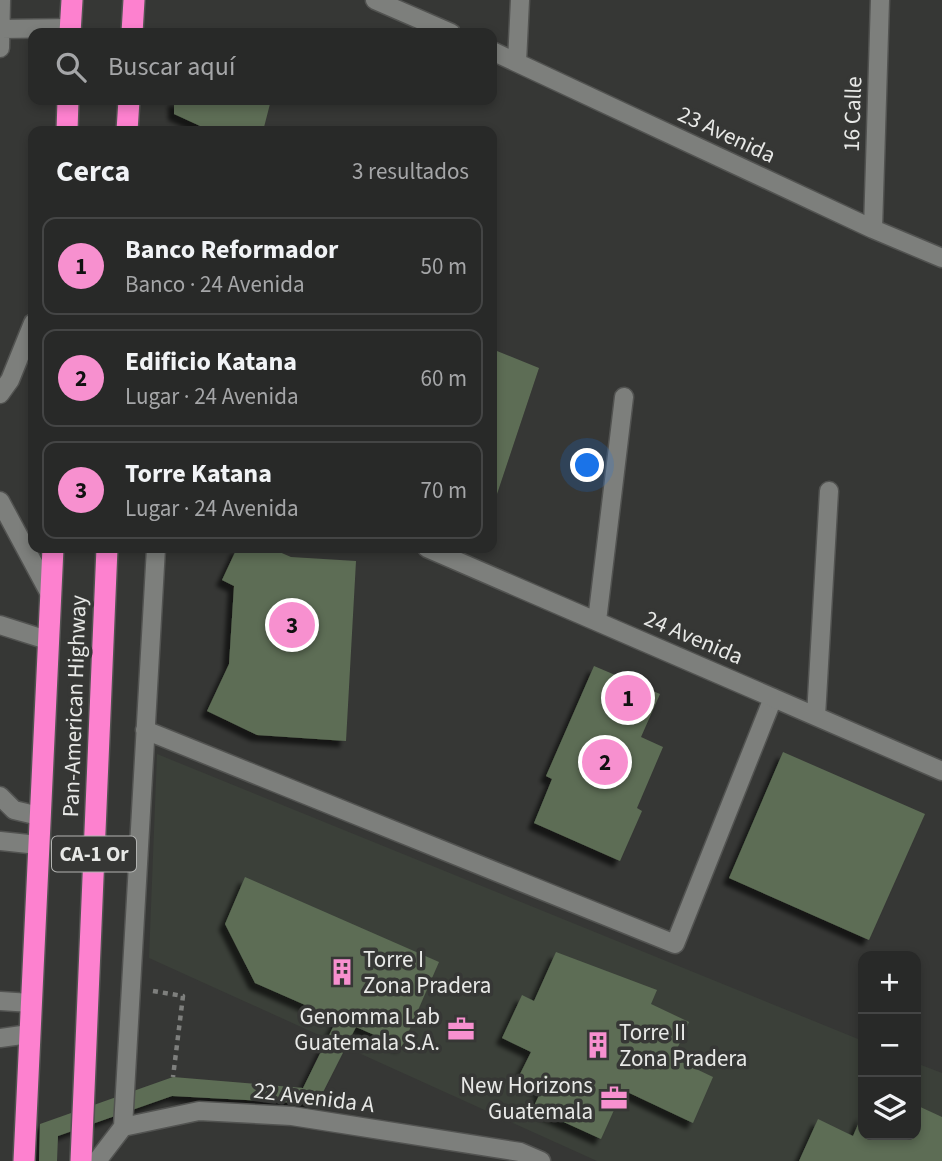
<!DOCTYPE html>
<html lang="es">
<head>
<meta charset="utf-8">
<style>
	:root { --surface:#282928; --page:#343534; --text:#f1f3f6; --muted:#a5a6a8; --line:#444545; --accent:#f790cf }
	body { margin:0; font-family:"Source Sans 3",sans-serif; background:var(--page); color:var(--text) }
	.controls { position:absolute; right:21px; bottom:21px; display:grid; overflow:hidden; border-radius:14px; box-shadow:0 4px 10px #0003 }
	.controls button { width:63px; height:63px; display:grid; place-items:center; padding:0; border:0; border-bottom:2px solid var(--line); background:var(--surface); color:var(--text); font:35px sans-serif }
	.you { position:absolute; left:588px; top:466px; width:24px; height:24px; margin:-18px; border:5px solid #fff; border-radius:50%; background:#1a73e8; box-shadow:0 0 0 10px #1a73e833 }
	.badge { display:grid; place-items:center; width:46px; height:46px; border-radius:50%; background:var(--accent); color:#111; font-size:23px; font-weight:700 }
	.pin { position:absolute; translate:-50% -50%; border:4px solid #fff; box-shadow:0 2px 7px #0006 }
	.list { margin:0; padding:0; list-style:none }
	h2 { display:flex; justify-content:space-between; align-items:center; height:91px; margin:0; padding:0 28px; font-size:30px }
	h2 small { font-size:23px; font-weight:400; color:var(--muted) }
	.list li { display:grid; grid-template-columns:46px 1fr auto; gap:21px; align-items:center; box-sizing:border-box; height:98px; margin:0 14px 14px; padding:0 14px; border:2px solid var(--line); border-radius:14px }
	.list b { display:block; font-size:26px; white-space:nowrap }
	.list p { margin:0; font-size:23px; white-space:nowrap; color:var(--muted) }
	.list em { font-size:23px; font-style:normal; color:var(--muted) }
	.icon { flex:none; width:38px; height:38px; fill:none; stroke:currentColor; stroke-width:2; stroke-linecap:round; stroke-linejoin:round }
	.map { position:relative; flex:none; width:942px; height:1161px; overflow:hidden }
	.search { position:absolute; background:var(--surface); box-shadow:0 4px 10px #0003; left:28px; top:28px; width:469px; height:77px; display:flex; align-items:center; gap:18px; box-sizing:border-box; padding:0 24px; border-radius:14px; color:var(--muted); font-size:26px }
	.panel { position:absolute; background:var(--surface); box-shadow:0 4px 10px #0003; left:28px; top:126px; width:469px; height:427px; border-radius:14px }
	.map>svg:first-child { display:block }
</style>
</head>
<body>
<div class="map">
<svg width="942" height="1161" viewBox="0 0 942 1161">
	<defs>
		<filter id="shadow"><feDropShadow dx="-6" dy="6" stdDeviation="2" flood-color="#0009"/></filter>
	</defs>
	<rect width="100%" height="100%" fill="#363735"/>
	<!-- built -->
	<path fill="#3b4039" d="M 157,754 L 863,1041 L 863,1135 L 916,1135 L 916,1063 L 942,1073 L 942,1161 L 597,1161 L 149,958 Z"/>
	<!-- building -->
	<path fill="#5d6d55" filter="url(#shadow)" d="M 174,100 L 271,100 L 263,131 L 211,131 L 174,114 Z
		M 492,349 L 539,368 L 492,509 Z
		M 237,548 L 270,548 L 291,557 L 356,561 L 346,741 L 257,735 L 207,711 L 229,664 L 234,586 L 222,580 Z
		M 594,666 L 660,694 L 641,737 L 663,747 L 637,808 L 642,811 L 620,861 L 534,823 L 552,779 L 546,776 Z
		M 783,752 L 925,814 L 869,940 L 729,878 Z
		M 245,877 L 439,962 L 402,1047 L 356,1027 L 317,1104 L 172,1096 L 58,1136 L 57,1161 L 39,1161 L 40,1124 L 173,1077 L 303,1088 L 337,1019 L 255,983 L 225,924 Z
		M 556,952 L 657,990 L 651,1004 L 689,1022 L 673,1058 L 713,1077 L 693,1123 L 623,1090 L 601,1139 L 533,1108 L 541,1091 L 517,1080 L 531,1052 L 502,1038 L 522,995 L 534,1001 Z
		M 916,1105 L 942,1117 L 942,1161 L 799,1161 L 818,1119 L 853,1136 L 863,1113 L 863,1135 L 916,1135 Z"/>
	<g fill="none" stroke-linecap="round" stroke-linejoin="round">
		<defs>
			<path id="lane" d="M 1,29 L 71,28
				M 0,48 L 1,0
				M 0,394 L 10,380 L 33,323
				M 0,501 L 51,596
				M 0,625 L 47,640
				M 145,730 L 675,944 L 773,698
				M 0,796 L 14,810 L 39,816
				M 0,841 L 38,845
				M 0,1001 L 31,1003
				M 0,1038 L 29,1034
				M 123,1127 L 156,548
				M 97,1161 L 123,1127 L 199,1111 L 292,1116 L 520,1152 L 541,1161"/>
			<path id="street" d="M 375,0 L 451,33
				M 492,51 L 873,229 L 942,258
				M 517,62 L 520,0
				M 873,229 L 880,0
				M 427,548 L 942,771
				M 597,621 L 624,397
				M 816,716 L 829,491"/>
			<path id="highway" d="M 70,33 L 72,0
				M 132,33 L 134,0
				M 67,131 L 68,100
				M 127,131 L 129,100
				M 24,1161 L 53,548
				M 81,1161 L 107,548"/>
		</defs>
		<!-- lane casing -->
		<use href="#lane" stroke="#525351" stroke-width="21"/>
		<!-- street casing -->
		<use href="#street" stroke="#525351" stroke-width="21"/>
		<!-- highway casing -->
		<use href="#highway" stroke="#525351" stroke-width="24"/>
		<!-- path -->
		<path stroke="#7e7f7d" stroke-width="4.5" stroke-dasharray="5 5" stroke-linecap="butt" d="M 153,991 L 183,996 L 173,1077"/>
		<!-- lane -->
		<use href="#lane" stroke="#7d7f7c" stroke-width="18"/>
		<!-- street -->
		<use href="#street" stroke="#7d7f7c" stroke-width="18"/>
		<!-- highway -->
		<use href="#highway" stroke="#fd81cf" stroke-width="21"/>
	</g>
	<!-- icons -->
	<defs>
		<symbol id="building-bare" viewBox="-9 -9 18 18"><path d="M-4-6H4V6H1V3H-1V6H-4ZM-2.5-4.3h1.7v1.8h-1.7ZM.8-4.3h1.7v1.8H.8ZM-2.5-1h1.7V.8h-1.7ZM.8-1h1.7V.8H.8Z" fill="#f790cf" stroke="#363735" stroke-width="2.5" paint-order="stroke"/></symbol>
		<symbol id="office-bare" viewBox="-9 -9 18 18"><path d="M-6-3h4V-5.5h4V-3h4V5H-6ZM-1-4.5V-3h2v-1.5ZM-6 0V1H6V0Z" fill="#f790cf" stroke="#363735" stroke-width="2.5" paint-order="stroke"/></symbol>
	</defs>
	<g fill-rule="evenodd">
		<use href="#building-bare" x="323" y="953" width="38" height="38"/>
		<use href="#office-bare" x="442" y="1010" width="38" height="38"/>
		<use href="#building-bare" x="579" y="1026" width="38" height="38"/>
		<use href="#office-bare" x="595" y="1079" width="38" height="38"/>
	</g>
	<g text-anchor="middle" stroke-width="7" stroke-linejoin="round" paint-order="stroke">
		<!-- shield labels -->
		<rect fill="#363735" stroke="#b2b3b1" stroke-width="2" x="52" y="836.5" width="84" height="35" rx="5"/>
		<g font-size="21" font-weight="bold" fill="#e7e8e6">
			<text x="94" y="861">CA-1 Or</text>
		</g>
		<!-- street labels -->
		<g font-size="23" fill="#e7e8e6" stroke="#363735">
			<text transform="translate(852 114) rotate(-88)" y="8">16 Calle</text>
			<text transform="translate(727 134) rotate(25)" y="8">23 Avenida</text>
			<text transform="translate(694 637) rotate(23)" y="8">24 Avenida</text>
			<text transform="translate(74 706) rotate(-88)" y="8">Pan-American Highway</text>
			<text transform="translate(314 1097) rotate(7)" y="8">22 Avenida A</text>
		</g>
		<!-- poi labels -->
		<g font-size="23" fill="#e7e8e6" stroke="#363735" text-anchor="start">
			<text x="363" y="967">Torre I<tspan x="363" dy="26">Zona Pradera</tspan></text>
			<text x="440" y="1024" text-anchor="end">Genomma Lab<tspan x="440" dy="26">Guatemala S.A.</tspan></text>
			<text x="619" y="1040">Torre II<tspan x="619" dy="26">Zona Pradera</tspan></text>
			<text x="593" y="1093" text-anchor="end">New Horizons<tspan x="593" dy="26">Guatemala</tspan></text>
		</g>
	</g>
</svg>
<div class="controls">
<button>+</button>
<button>−</button>
<button><svg class="icon" aria-label="layers" viewBox="0 0 24 24"><path d="M12 4l9 5-9 5-9-5zM3 14l9 5 9-5"/></svg></button>
</div>
<div class="you"></div>
<div class="pin badge" style="left:628px;top:698px">1</div>
<div class="pin badge" style="left:605px;top:762px">2</div>
<div class="pin badge" style="left:292px;top:625px">3</div>
<div class="search"><svg class="icon" aria-label="search" viewBox="0 0 24 24"><circle cx="10" cy="10" r="6"/><path d="M15 15l6 6"/></svg>Buscar aquí</div>
<section class="panel">
<h2>Cerca<small>3 resultados</small></h2>
<ul class="list">
<li><span class="badge">1</span><div><b>Banco Reformador</b><p>Banco · 24 Avenida</p></div><em>50 m</em></li>
<li><span class="badge">2</span><div><b>Edificio Katana</b><p>Lugar · 24 Avenida</p></div><em>60 m</em></li>
<li><span class="badge">3</span><div><b>Torre Katana</b><p>Lugar · 24 Avenida</p></div><em>70 m</em></li>
</ul>
</section>
</div>
</body>
</html>
